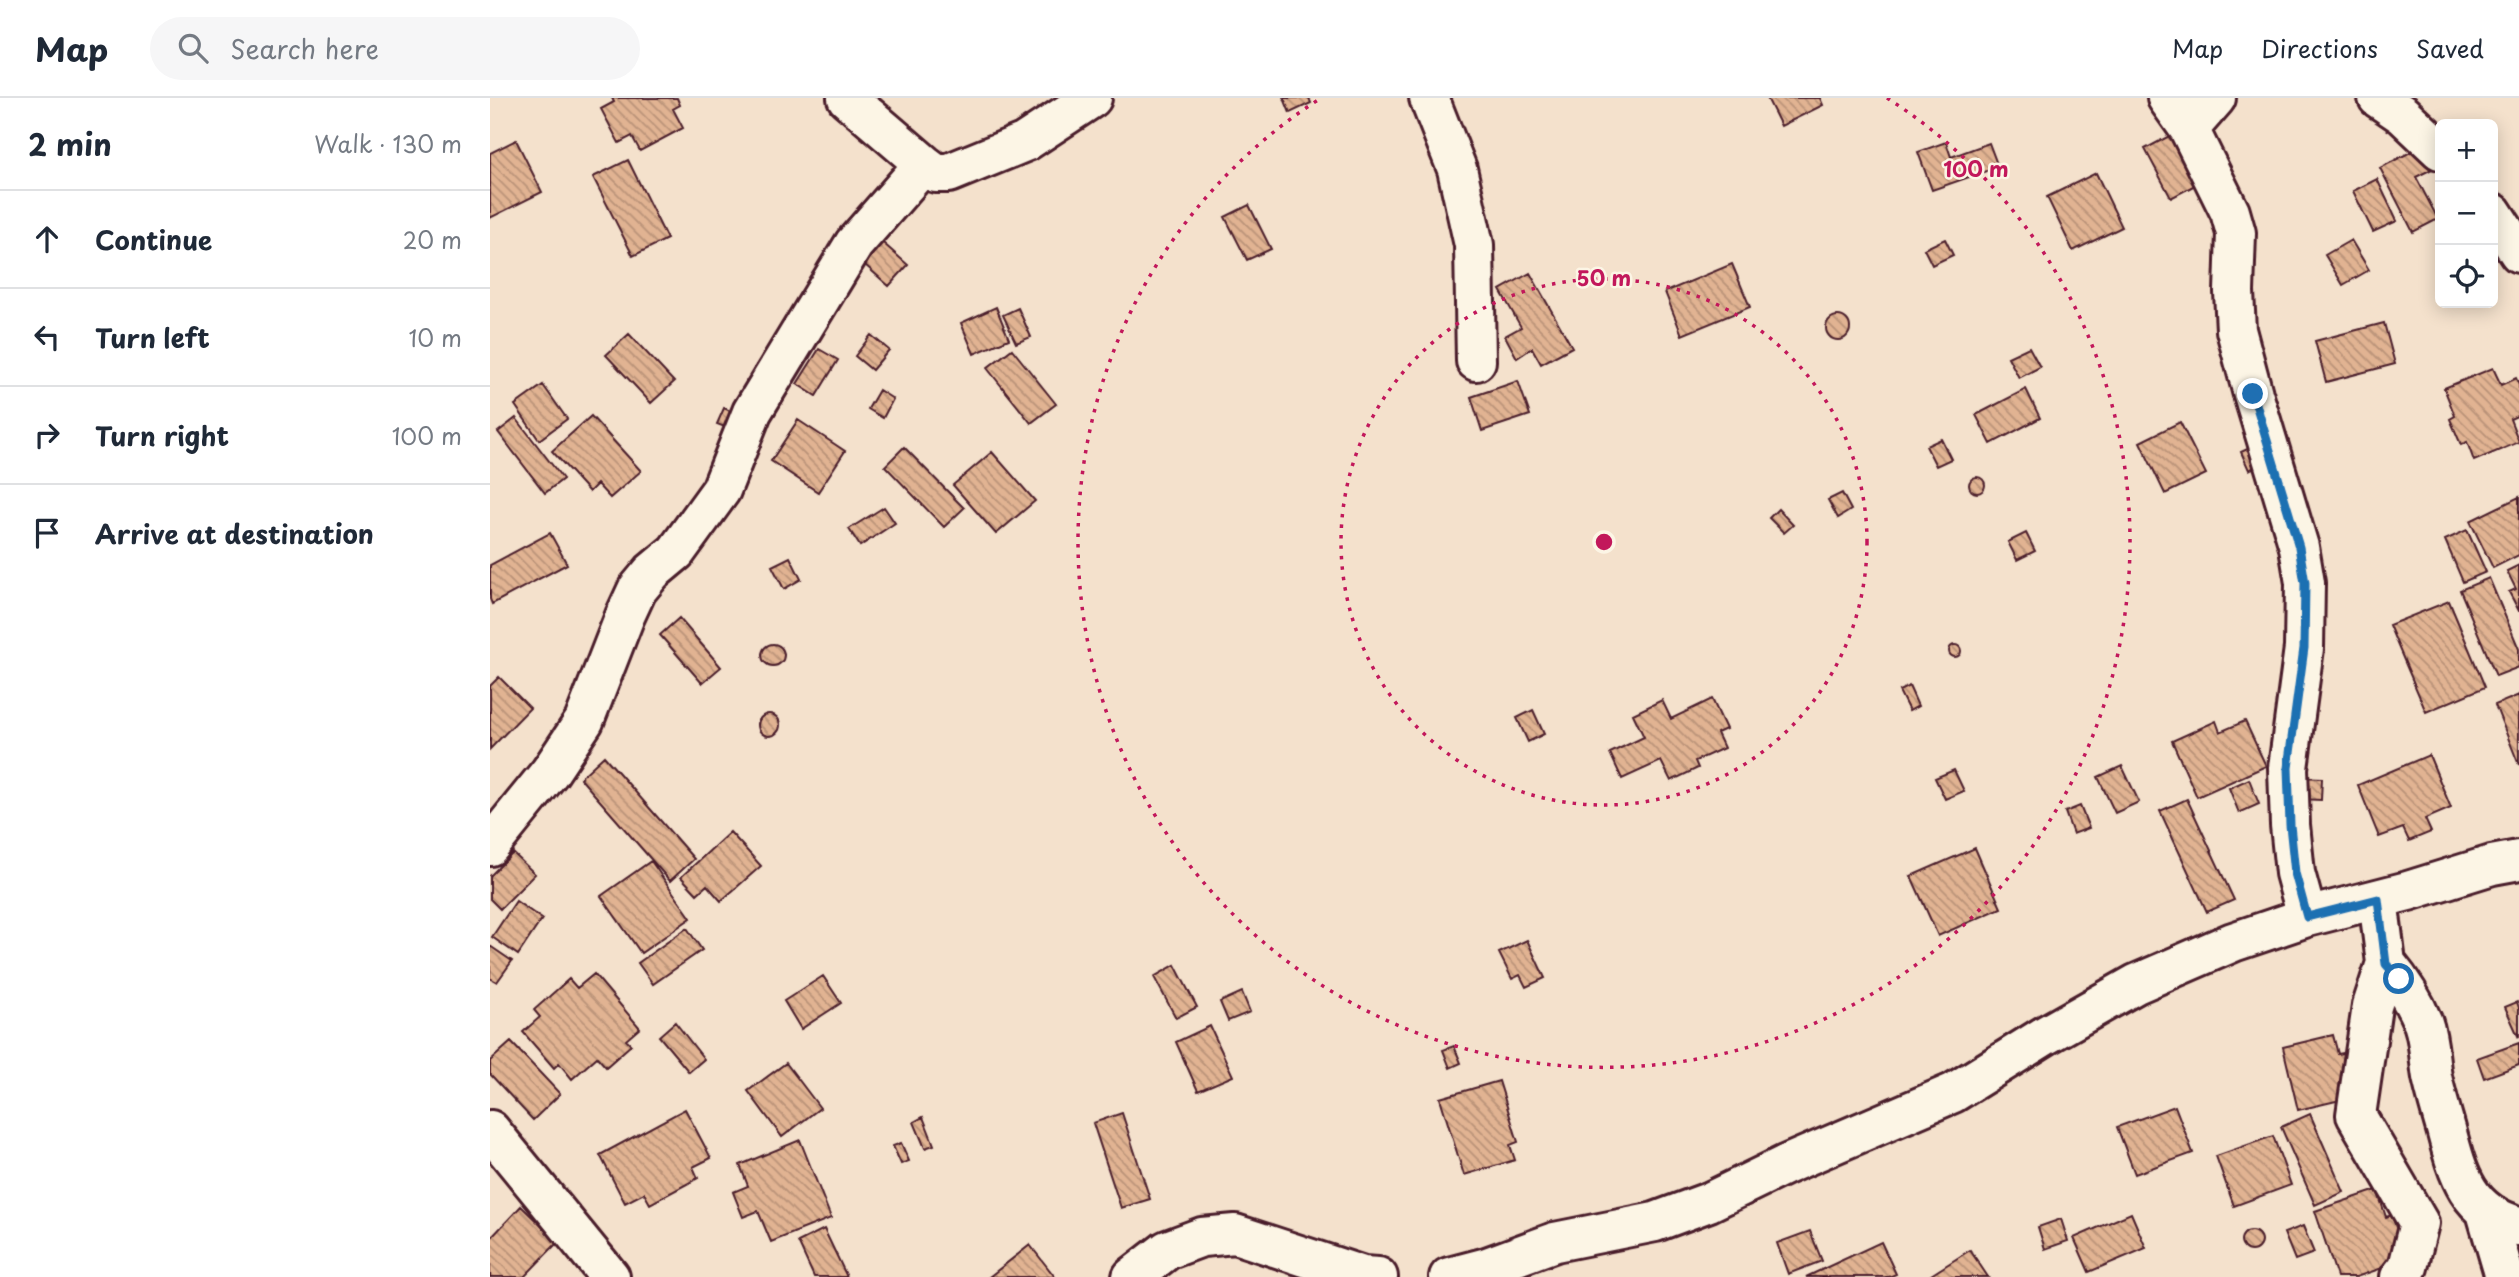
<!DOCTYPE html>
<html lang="en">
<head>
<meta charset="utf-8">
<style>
	:root { --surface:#fff; --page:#f6f6f7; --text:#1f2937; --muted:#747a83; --line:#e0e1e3 }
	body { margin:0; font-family:"Playpen Sans",sans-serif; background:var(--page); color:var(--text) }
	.controls { position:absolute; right:21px; top:21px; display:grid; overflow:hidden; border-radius:10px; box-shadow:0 4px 18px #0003 }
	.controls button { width:63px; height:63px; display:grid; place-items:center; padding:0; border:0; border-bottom:2px solid var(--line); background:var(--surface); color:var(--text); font:35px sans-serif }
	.stop { position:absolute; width:21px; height:21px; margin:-16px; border:5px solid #1f6fb2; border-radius:50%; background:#fff }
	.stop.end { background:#1f6fb2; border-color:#fff; box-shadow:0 2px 7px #0008 }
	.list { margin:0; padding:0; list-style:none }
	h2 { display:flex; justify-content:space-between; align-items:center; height:91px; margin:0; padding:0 28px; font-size:30px }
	h2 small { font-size:23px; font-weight:400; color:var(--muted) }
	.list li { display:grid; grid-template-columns:46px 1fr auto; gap:21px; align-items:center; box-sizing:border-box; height:98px; padding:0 28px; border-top:2px solid var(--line) }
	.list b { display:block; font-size:26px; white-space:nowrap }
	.list em { font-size:23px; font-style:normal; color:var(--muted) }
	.icon { flex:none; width:38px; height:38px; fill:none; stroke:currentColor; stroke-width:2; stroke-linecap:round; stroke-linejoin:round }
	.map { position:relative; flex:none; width:2029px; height:1179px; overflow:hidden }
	header { display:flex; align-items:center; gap:42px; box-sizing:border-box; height:98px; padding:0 35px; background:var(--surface); border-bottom:2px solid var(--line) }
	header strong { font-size:33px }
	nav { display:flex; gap:38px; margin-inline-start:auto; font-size:24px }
	.search { width:490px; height:63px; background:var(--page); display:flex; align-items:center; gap:18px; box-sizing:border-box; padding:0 24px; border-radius:38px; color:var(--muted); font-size:26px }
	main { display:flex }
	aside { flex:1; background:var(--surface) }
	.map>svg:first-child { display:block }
</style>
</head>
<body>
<header>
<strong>Map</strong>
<div class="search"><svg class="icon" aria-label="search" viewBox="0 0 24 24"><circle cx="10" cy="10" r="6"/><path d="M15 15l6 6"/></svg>Search here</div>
<nav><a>Map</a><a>Directions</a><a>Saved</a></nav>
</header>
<main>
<aside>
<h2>2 min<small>Walk · 130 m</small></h2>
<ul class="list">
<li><svg class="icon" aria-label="ahead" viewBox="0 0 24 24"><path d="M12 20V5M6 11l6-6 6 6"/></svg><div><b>Continue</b></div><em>20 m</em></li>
<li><svg class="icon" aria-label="left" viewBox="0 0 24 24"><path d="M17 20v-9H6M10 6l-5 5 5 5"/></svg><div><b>Turn left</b></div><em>10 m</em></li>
<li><svg class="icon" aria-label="right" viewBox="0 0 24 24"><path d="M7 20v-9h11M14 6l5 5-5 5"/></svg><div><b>Turn right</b></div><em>100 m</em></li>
<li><svg class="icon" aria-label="arrive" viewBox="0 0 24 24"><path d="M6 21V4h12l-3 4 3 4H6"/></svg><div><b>Arrive at destination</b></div></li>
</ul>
</aside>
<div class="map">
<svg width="2029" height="1179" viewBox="0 0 2029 1179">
	<defs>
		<pattern id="building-back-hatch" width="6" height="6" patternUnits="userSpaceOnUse" patternTransform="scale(1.75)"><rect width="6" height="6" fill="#e1b392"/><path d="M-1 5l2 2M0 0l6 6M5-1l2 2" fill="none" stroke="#b89177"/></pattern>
	</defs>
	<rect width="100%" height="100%" fill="#f4e1cc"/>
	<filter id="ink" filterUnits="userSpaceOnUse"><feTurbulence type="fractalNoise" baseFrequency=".0143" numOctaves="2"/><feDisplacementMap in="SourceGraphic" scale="14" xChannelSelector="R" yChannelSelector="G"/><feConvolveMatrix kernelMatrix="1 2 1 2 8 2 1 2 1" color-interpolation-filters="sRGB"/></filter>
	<g filter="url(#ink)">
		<!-- building -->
		<path fill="url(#building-back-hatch)" stroke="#4a1f2b" stroke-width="2" d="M 122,0 L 187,0 L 190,7 L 183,11 L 193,30 L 150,53 L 142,38 L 129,45 L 111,11 L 124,4 Z
			M 794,0 L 819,0 L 821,5 L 800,15 Z
			M 1277,0 L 1330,0 L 1333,7 L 1291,28 Z
			M 1681,37 L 1707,86 L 1681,100 L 1655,51 Z
			M 26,42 L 52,94 L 0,120 L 0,55 Z
			M 1456,44 L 1461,59 L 1499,45 L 1508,69 L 1442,92 L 1428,54 Z
			M 1932,48 L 1944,70 L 1926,79 L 1948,121 L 1923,134 L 1890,70 Z
			M 138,62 L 177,141 L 143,158 L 103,79 Z
			M 1606,75 L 1632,129 L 1583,153 L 1557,99 Z
			M 1887,81 L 1907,123 L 1883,134 L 1863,93 Z
			M 759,107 L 781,151 L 757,162 L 735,119 Z
			M 385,138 L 418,167 L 399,188 L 367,160 Z
			M 1455,141 L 1463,157 L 1442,167 L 1434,151 Z
			M 1861,142 L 1879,172 L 1853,187 L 1835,157 Z
			M 1242,166 L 1260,209 L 1192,237 L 1175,194 Z
			M 1040,175 L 1082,249 L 1051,266 L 1042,250 L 1027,260 L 1015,238 L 1031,229 L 1010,192 Z
			M 506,209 L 519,241 L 484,256 L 471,225 Z
			M 528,210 L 541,239 L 526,245 L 513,217 Z
			M1336 230a12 12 0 1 1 24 0a12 12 0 1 1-24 0Z
			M 1894,225 L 1905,266 L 1836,284 L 1825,243 Z
			M 139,236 L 184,284 L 161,305 L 116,257 Z
			M 381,237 L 399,252 L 382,272 L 365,258 Z
			M 1539,249 L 1550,269 L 1529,280 L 1518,259 Z
			M 329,251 L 348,262 L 326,298 L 307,286 Z
			M 522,251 L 566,306 L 541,325 L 497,270 Z
			M 2003,270 L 2011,287 L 2026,280 L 2029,287 L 2029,317 L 2020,321 L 2029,344 L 1984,363 L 1977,344 L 1971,347 L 1960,321 L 1965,318 L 1954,290 Z
			M 1028,283 L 1040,317 L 992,333 L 981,299 Z
			M 53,287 L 77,321 L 49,342 L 25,307 Z
			M 1536,291 L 1550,320 L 1501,346 L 1486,317 Z
			M 389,292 L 403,301 L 393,320 L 378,311 Z
			M 234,310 L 251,318 L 245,333 L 227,326 Z
			M 101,318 L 151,373 L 120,400 L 107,386 L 99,394 L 62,353 Z
			M 26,320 L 73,381 L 55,395 L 8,334 Z
			M 308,322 L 355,353 L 328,394 L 281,363 Z
			M 1690,324 L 1716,376 L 1675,396 L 1650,344 Z
			M 1451,341 L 1461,361 L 1446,368 L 1436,348 Z
			M 1768,346 L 1777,363 L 1759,372 L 1751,354 Z
			M 414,349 L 474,410 L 454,429 L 395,368 Z
			M 502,354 L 545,403 L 506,436 L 463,387 Z
			M1479 387a8 8 0 1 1 16 0a8 8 0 1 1-16 0Z
			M 1352,395 L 1361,412 L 1348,420 L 1338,402 Z
			M 2029,399 L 2029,457 L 2003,470 L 1980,423 Z
			M 394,409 L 405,425 L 370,448 L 359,431 Z
			M 1288,411 L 1303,427 L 1294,435 L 1279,420 Z
			M 1977,432 L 1996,474 L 1973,484 L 1955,442 Z
			M 60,435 L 77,466 L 2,506 L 0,501 L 0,467 Z
			M 1536,435 L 1545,453 L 1527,462 L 1518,444 Z
			M 300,459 L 311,481 L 294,491 L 282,468 Z
			M 2029,467 L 2029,513 L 2019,494 L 2026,491 L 2017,473 Z
			M 1999,480 L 2029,551 L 2029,569 L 2006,578 L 1970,492 Z
			M 1959,503 L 1995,589 L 1936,614 L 1899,527 Z
			M 189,520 L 231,569 L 212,585 L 170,537 Z
			M272 557a11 11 0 1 1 22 0a11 11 0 1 1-22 0Z
			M1459 553a6 6 0 1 1 12 0a6 6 0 1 1-12 0Z
			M 9,579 L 40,610 L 0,651 L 0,588 Z
			M 1419,588 L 1428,608 L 1419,613 L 1409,593 Z
			M 2029,597 L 2029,667 L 2005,607 Z
			M 1222,601 L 1236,631 L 1227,635 L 1234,650 L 1205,663 L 1208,670 L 1181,683 L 1171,663 L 1132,681 L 1120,655 L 1154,639 L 1143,616 L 1172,602 L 1181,621 Z
			M 1043,612 L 1054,636 L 1038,644 L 1027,620 Z
			M268 627a11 11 0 1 1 22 0a11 11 0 1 1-22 0Z
			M 1726,623 L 1730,634 L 1755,623 L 1776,668 L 1707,699 L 1682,643 Z
			M 1939,657 L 1961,710 L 1935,721 L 1941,734 L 1919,743 L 1913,730 L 1889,739 L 1868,687 Z
			M 114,658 L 204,761 L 180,783 L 90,680 Z
			M 1632,668 L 1649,704 L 1625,715 L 1608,679 Z
			M 1464,672 L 1474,693 L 1455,701 L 1445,680 Z
			M 1810,679 L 1832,680 L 1831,702 L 1809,701 Z
			M 1759,681 L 1769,706 L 1749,715 L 1739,690 Z
			M 1697,701 L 1744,802 L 1717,814 L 1670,713 Z
			M 1590,708 L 1599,730 L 1583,736 L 1575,714 Z
			M 240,734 L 271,768 L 231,803 L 217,787 L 207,796 L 191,779 Z
			M 1485,750 L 1511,810 L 1448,838 L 1421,778 Z
			M 23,755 L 45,776 L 10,811 L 0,801 L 0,778 Z
			M 161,763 L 201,820 L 151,855 L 111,798 Z
			M 26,803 L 52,821 L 28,857 L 2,839 Z
			M 197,830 L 212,852 L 163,886 L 148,865 Z
			M 1037,842 L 1055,880 L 1036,889 L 1030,877 L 1022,881 L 1009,855 Z
			M 0,848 L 22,863 L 7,884 L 0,880 Z
			M 685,867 L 707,909 L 686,920 L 664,879 Z
			M 104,876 L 150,930 L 136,942 L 141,947 L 116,969 L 107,959 L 82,981 L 69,965 L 64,970 L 33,934 L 50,919 L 44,912 L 79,881 L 87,890 Z
			M 333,878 L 351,905 L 311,931 L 294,903 Z
			M 752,894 L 760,914 L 738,923 L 730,904 Z
			M 2027,904 L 2029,910 L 2029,940 L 2015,909 Z
			M 185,924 L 214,961 L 199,974 L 169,938 Z
			M 720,928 L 743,978 L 708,993 L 686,944 Z
			M 1843,937 L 1848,956 L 1859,954 L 1859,1000 L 1808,1012 L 1793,949 Z
			M 21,944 L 70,996 L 43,1022 L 0,976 L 0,963 Z
			M 2029,945 L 2029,967 L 1994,980 L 1987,960 Z
			M 964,948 L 971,965 L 960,970 L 953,952 Z
			M 296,965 L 330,1010 L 292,1039 L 258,993 Z
			M 1009,983 L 1028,1044 L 1020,1047 L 1025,1062 L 974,1077 L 950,1000 Z
			M 1685,1008 L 1703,1055 L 1645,1076 L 1627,1029 Z
			M 195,1011 L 221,1060 L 203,1069 L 208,1080 L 160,1106 L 154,1095 L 135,1105 L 110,1057 Z
			M 632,1015 L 660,1101 L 631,1110 L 603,1025 Z
			M 1820,1016 L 1854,1094 L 1825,1107 L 1791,1029 Z
			M 433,1019 L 444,1047 L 435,1050 L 424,1024 Z
			M 1783,1038 L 1801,1087 L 1744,1108 L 1726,1058 Z
			M 310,1042 L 341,1120 L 281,1144 L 268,1113 L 253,1119 L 243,1094 L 258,1088 L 250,1067 Z
			M 411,1045 L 419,1063 L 411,1066 L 403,1048 Z
			M 1887,1092 L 1896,1119 L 1902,1117 L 1911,1145 L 1910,1164 L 1866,1179 L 1847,1179 L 1825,1113 Z
			M 31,1108 L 68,1144 L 34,1179 L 0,1179 L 0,1141 Z
			M 1641,1115 L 1656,1150 L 1599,1174 L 1584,1140 Z
			M 1571,1121 L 1578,1143 L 1555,1151 L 1548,1129 Z
			M 1813,1128 L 1824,1155 L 1805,1162 L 1794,1135 Z
			M 334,1131 L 357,1179 L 324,1179 L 308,1144 Z
			M1751 1143a10 10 0 1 1 20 0a10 10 0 1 1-20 0Z
			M 1320,1133 L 1332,1163 L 1298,1176 L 1287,1145 Z
			M 1391,1144 L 1406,1176 L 1399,1179 L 1316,1179 Z
			M 540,1147 L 565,1179 L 499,1179 Z
			M 1480,1152 L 1498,1179 L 1442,1179 L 1441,1177 Z"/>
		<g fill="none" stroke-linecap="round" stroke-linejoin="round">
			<defs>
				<path id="street" d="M 357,0 L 434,66 L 446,75 L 459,75 L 535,44 L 602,0
					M 939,0 L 967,71 L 984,147 L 986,263
					M 1677,0 L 1699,31 L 1740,114 L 1746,135 L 1744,194 L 1746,232 L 1763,296 L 1809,449 L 1815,485 L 1814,550 L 1798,670 L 1800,727 L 1805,775 L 1817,819
					M 1888,0 L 1913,17 L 1950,52
					M 1699,31 L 1726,0
					M 2003,115 L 2029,155
					M 0,748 L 60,674 L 94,623 L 135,518 L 147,492 L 162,474 L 186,454 L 231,392 L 262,314 L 364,146 L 434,66
					M 1888,801 L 1896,865 L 1882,908 L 1866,1017 L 1929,1125 L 1918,1169 L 1910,1179
					M 1896,865 C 1911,883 1924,903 1933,925 C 1939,942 1939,961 1942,979 C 1946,996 1951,1014 1956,1031 C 1968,1077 1978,1115 2029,1128
					M 0,1032 L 120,1179
					M 1996,1114 L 2015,1179
					M 642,1179 L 677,1152 L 712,1139 L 745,1136 L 873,1178 L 888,1179
					M 959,1179 L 997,1169 L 1065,1144 L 1165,1124 L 1219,1104 L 1295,1067 L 1463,995 L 1556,937 L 1646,886 L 1743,844 L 1817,819 L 1918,793 L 2002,767 L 2029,762"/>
			</defs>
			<!-- street casing -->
			<use href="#street" stroke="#4a1f2b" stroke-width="44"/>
			<!-- street -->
			<use href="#street" stroke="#fcf5e5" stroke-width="38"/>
		</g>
	</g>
	<g fill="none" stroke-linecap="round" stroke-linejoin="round" filter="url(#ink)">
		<!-- route -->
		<path stroke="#1f6fb2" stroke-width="9" d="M 1763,296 L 1809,449 L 1815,485 L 1814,550 L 1798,670 L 1800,727 L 1805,775 L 1817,819 L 1888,801 L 1896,866 L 1909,881"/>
	</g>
	<!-- distance rings -->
	<g fill="none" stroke="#c2185b" stroke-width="3.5" stroke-dasharray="3.5 7">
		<circle cx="1114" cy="444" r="263"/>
		<path d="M1397 0A526 526 0 1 1 831 0"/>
	</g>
	<circle cx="1114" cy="444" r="10" fill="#c2185b" stroke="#fcf5e5" stroke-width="3.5"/>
	<g font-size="21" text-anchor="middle" font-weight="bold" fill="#c2185b" stroke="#fcf5e5" stroke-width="5" stroke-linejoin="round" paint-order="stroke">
		<text x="1486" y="79">100 m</text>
		<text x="1114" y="188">50 m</text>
	</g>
</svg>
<div class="controls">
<button>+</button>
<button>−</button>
<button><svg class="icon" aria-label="locate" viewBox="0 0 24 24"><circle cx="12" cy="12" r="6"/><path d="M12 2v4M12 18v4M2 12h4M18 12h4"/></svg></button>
</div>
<div class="stop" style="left:1909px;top:881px"></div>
<div class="stop end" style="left:1763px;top:296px"></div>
</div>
</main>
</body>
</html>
